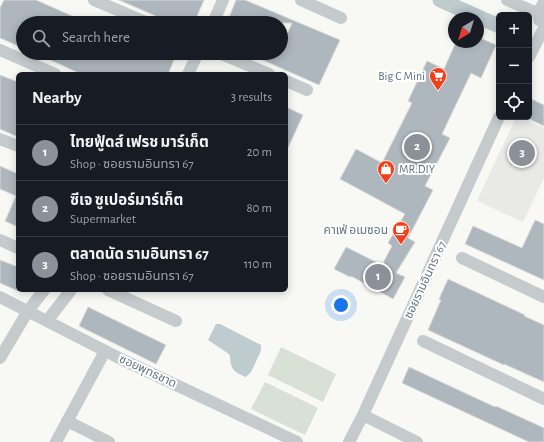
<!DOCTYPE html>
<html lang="en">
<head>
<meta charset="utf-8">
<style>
	:root { --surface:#171b24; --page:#20242c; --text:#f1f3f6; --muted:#9ea1a6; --line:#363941; --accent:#8c9099 }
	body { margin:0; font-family:"Alegreya Sans","Noto Sans Thai",sans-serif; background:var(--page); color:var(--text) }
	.controls { position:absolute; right:12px; top:12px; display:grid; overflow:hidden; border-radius:6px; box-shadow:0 2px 10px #0003 }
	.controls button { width:36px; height:36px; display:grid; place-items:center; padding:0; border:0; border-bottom:1px solid var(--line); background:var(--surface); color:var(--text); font:20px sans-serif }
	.compass { position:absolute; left:448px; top:12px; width:36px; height:36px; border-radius:50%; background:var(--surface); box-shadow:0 2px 10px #0003; rotate:218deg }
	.you { position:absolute; left:341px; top:305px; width:14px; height:14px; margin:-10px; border:3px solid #fff; border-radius:50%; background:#1a73e8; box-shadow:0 0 0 6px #1a73e833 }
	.badge { display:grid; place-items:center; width:26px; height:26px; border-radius:50%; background:var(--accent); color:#fff; font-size:13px; font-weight:700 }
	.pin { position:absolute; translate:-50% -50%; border:2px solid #fff; box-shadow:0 1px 4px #0006 }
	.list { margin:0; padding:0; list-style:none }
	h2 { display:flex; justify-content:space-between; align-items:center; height:52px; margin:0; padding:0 16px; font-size:17px }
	h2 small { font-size:13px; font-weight:400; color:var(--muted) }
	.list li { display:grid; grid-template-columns:26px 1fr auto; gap:12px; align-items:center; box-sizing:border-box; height:56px; padding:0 16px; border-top:1px solid var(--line) }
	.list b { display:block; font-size:15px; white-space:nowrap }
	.list p { margin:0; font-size:13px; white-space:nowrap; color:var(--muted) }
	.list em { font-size:13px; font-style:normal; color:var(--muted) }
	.icon { flex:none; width:22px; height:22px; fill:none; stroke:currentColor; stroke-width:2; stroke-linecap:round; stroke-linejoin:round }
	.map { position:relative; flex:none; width:544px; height:442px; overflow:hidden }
	.search { position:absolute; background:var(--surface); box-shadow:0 2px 10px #0003; left:16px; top:16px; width:272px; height:44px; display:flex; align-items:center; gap:10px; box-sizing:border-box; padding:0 14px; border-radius:22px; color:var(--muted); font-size:15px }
	.panel { position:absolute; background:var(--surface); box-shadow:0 2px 10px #0003; left:16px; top:72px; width:272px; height:220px; border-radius:6px }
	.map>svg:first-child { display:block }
</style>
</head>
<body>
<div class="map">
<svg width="544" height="442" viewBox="0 0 544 442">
	<rect width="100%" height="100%" fill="#f8f8f4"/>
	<!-- built -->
	<path fill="#e9e9e8" d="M 516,117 L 522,117 L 544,128 L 544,178 L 523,222 L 477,201 Z"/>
	<!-- green -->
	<path fill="#d9e0d5" d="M 281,347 L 336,374 L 323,402 L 268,375 Z
		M 265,382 L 318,408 L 305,435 L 251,409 Z"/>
	<!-- water -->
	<path fill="#becbcf" d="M 216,324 L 220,324 L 261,345 L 261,350 L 260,353 L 251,372 L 246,377 C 240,375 232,371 231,364 C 230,360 231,358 229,354 L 208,340 Z"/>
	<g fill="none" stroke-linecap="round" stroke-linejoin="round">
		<!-- canal -->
		<path stroke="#becbcf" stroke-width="15" d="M 440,0 L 499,26"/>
	</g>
	<!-- building -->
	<path fill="#aeb7bd" stroke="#d9d9d7" d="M 4,0 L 36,0 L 88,23 L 23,23 L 23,48 L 0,38 L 0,8 Z
		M 119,0 L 204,0 L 194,23 L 172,23 Z
		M 236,0 L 245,0 L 340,40 L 319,85 L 247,53 L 281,53 L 281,49 L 292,23 L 227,23 Z
		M 478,37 L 496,45 L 481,78 L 471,73 L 442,134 L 450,138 L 425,186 L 433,190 L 408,238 L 415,242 L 396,273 L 405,277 L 393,299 L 351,276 L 350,277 L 334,269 L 346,247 L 382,265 L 392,246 L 388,243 L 405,214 L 340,179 L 356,149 L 382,163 L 412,103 L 408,101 L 427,61 L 444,69 L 456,42 L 478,42 Z
		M 35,53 L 158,53 L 174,60 L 168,74 L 81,74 Z
		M 0,75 L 18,82 L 18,137 L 0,129 Z
		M 529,98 L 544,105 L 544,126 L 529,119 Z
		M 286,107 L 303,115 L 286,152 Z
		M 0,166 L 18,174 L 18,227 L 5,221 L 16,196 L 0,189 Z
		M 535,220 L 544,224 L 544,280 L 465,244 L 473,226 L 522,248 Z
		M 0,260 L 18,267 L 18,291 L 0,283 Z
		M 448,279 L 525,315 L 524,316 L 544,325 L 544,382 L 504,364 L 504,365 L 428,330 L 441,300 L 439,299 Z
		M 88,307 L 166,345 L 156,364 L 79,326 Z
		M 409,367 L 495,407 L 496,406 L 544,428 L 544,442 L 529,442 L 402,383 Z"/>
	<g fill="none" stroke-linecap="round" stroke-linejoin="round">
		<!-- street -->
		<path stroke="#c5cacd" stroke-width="12" d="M 94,0 L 148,23
			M 301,0 L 341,18
			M 507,0 L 544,16
			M 539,20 L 538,13 L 544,2
			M 213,23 L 223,0
			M 0,50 L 55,74
			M 219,53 L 269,74
			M 529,57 L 544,28
			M 188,74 L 198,53
			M 286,81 L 307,90
			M 0,139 L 18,146
			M 0,240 L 18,248
			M 462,258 L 544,297
			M 108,290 L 176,321
			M 0,297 L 121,359 L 297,442
			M 47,321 L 71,290
			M 423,341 L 544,399
			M 0,358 L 28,311 L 44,290
			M 363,415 L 417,442
			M 67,421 L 109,442
			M 56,442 L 105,351
			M 349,442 L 363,415 L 499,117"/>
	</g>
	<!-- icons -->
	<defs>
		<symbol id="supermarket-pin" viewBox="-11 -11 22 30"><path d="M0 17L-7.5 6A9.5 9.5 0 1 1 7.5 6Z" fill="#f53e17" stroke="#fff"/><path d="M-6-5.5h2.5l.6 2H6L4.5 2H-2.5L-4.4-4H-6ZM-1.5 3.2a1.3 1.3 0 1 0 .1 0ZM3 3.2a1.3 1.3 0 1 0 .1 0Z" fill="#fff"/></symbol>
		<symbol id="shop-pin" viewBox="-11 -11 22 30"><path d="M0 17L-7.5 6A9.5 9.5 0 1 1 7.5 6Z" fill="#f53e17" stroke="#fff"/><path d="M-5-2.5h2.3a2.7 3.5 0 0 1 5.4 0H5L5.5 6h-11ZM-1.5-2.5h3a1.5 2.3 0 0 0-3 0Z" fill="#fff"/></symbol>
		<symbol id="cafe-pin" viewBox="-11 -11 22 30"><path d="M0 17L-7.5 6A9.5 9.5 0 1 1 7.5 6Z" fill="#f53e17" stroke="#fff"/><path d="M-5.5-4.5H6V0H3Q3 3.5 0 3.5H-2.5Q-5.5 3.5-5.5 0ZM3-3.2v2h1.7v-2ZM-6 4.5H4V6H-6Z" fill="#fff"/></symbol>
	</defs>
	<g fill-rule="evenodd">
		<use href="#supermarket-pin" x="428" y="66" width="20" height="27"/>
		<use href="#shop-pin" x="376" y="159" width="20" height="27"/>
		<use href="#cafe-pin" x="391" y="220" width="20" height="27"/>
	</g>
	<g text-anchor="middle" stroke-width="4" stroke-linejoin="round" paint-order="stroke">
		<!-- poi labels -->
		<g font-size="12" fill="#607583" stroke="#fff" text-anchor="end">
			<text x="425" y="80">Big C Mini</text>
			<text x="399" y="173" text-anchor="start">MR.DIY</text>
			<text x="388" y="234">คาเฟ่ อเมซอน</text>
		</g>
		<!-- street labels -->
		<g font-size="12" fill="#607583" stroke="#fff">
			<text transform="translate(425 280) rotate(-65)" y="4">ซอยรามอินทรา 67</text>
			<text transform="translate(148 371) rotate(25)" y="4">ซอยพุทธชาด</text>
		</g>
	</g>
</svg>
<div class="controls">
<button>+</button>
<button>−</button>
<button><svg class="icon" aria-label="locate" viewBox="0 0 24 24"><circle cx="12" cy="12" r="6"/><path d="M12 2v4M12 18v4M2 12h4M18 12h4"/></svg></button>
</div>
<svg class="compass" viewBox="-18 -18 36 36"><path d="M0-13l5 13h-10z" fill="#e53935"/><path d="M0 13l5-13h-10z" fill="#9ea1a6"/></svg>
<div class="you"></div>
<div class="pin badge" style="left:378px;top:277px">1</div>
<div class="pin badge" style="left:417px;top:147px">2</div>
<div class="pin badge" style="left:522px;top:153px">3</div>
<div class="search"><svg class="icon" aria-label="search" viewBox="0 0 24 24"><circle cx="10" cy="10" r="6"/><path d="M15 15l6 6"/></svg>Search here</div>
<section class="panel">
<h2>Nearby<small>3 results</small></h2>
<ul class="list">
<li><span class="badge">1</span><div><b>ไทยฟู้ดส์ เฟรช มาร์เก็ต</b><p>Shop · ซอยรามอินทรา 67</p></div><em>20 m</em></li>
<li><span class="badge">2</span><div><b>ซีเจ ซูเปอร์มาร์เก็ต</b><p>Supermarket</p></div><em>80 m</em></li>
<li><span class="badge">3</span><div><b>ตลาดนัด รามอินทรา 67</b><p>Shop · ซอยรามอินทรา 67</p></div><em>110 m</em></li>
</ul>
</section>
</div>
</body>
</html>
